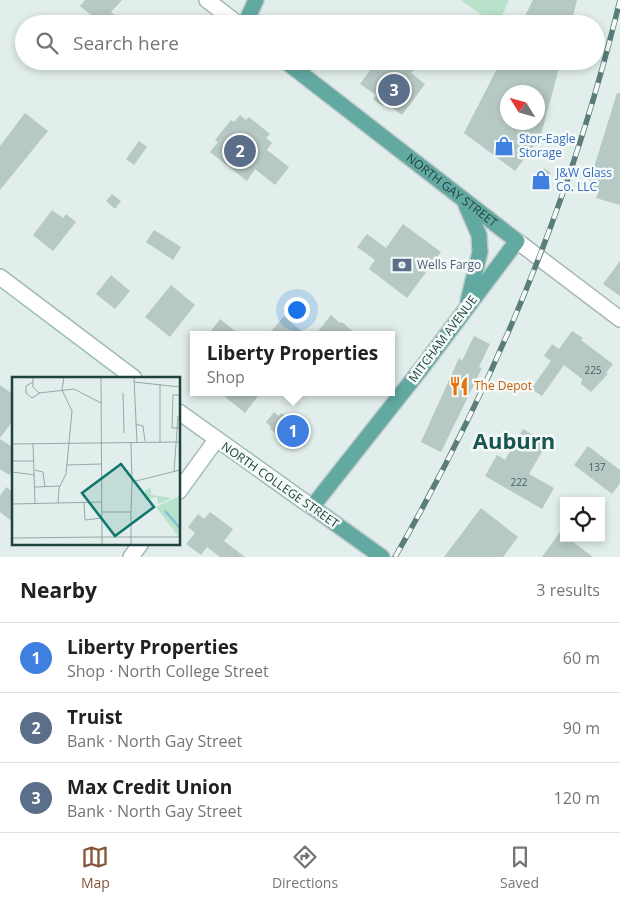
<!DOCTYPE html>
<html lang="en">
<head>
<meta charset="utf-8">
<style>
	:root { --surface:#fff; --page:#f2f2f2; --text:#202124; --muted:#757577; --line:#e0e0e0; --accent:#845538 }
	body { margin:0; font-family:"Open Sans",sans-serif; background:var(--page); color:var(--text) }
	.controls { position:absolute; right:15px; bottom:15px; display:grid; overflow:hidden; border-radius:0px; box-shadow:0 2px 8px #0003 }
	.controls button { width:45px; height:45px; display:grid; place-items:center; padding:0; border:0; border-bottom:1px solid var(--line); background:var(--surface); color:var(--text); font:25px sans-serif }
	.compass { position:absolute; left:500px; top:85px; width:45px; height:45px; border-radius:50%; background:var(--surface); box-shadow:0 2px 8px #0003; rotate:307deg }
	.you { position:absolute; left:296px; top:309px; width:18px; height:18px; margin:-12px; border:4px solid #fff; border-radius:50%; background:#1a73e8; box-shadow:0 0 0 8px #1a73e833 }
	.badge { display:grid; place-items:center; width:32px; height:32px; border-radius:50%; background:var(--accent); color:#fff; font-size:16px; font-weight:700 }
	.pin { position:absolute; translate:-50% -50%; border:2px solid #fff; box-shadow:0 1px 5px #0006 }
	.popup { position:absolute; left:190px; top:331px; width:205px; height:65px; box-sizing:border-box; display:grid; place-content:center; border-radius:0px; background:var(--surface); filter:drop-shadow(0 1px 4px #0005); font-size:16px; white-space:nowrap; color:var(--muted) }
	.popup b { font-size:19px; color:var(--text) }
	.popup::after { content:''; position:absolute; left:50%; top:100%; margin-left:-10px; border:10px solid transparent; border-top-color:var(--surface) }
	.list { margin:0; padding:0; list-style:none }
	h2 { display:flex; justify-content:space-between; align-items:center; height:65px; margin:0; padding:0 20px; font-size:21px }
	h2 small { font-size:16px; font-weight:400; color:var(--muted) }
	.list li { display:grid; grid-template-columns:32px 1fr auto; gap:15px; align-items:center; box-sizing:border-box; height:70px; padding:0 20px; border-top:1px solid var(--line) }
	.list b { display:block; font-size:19px; white-space:nowrap }
	.list p { margin:0; font-size:16px; white-space:nowrap; color:var(--muted) }
	.list em { font-size:16px; font-style:normal; color:var(--muted) }
	.icon { flex:none; width:28px; height:28px; fill:none; stroke:currentColor; stroke-width:2; stroke-linecap:round; stroke-linejoin:round }
	.map { position:relative; flex:none; width:620px; height:557px; overflow:hidden }
	.search { position:absolute; background:var(--surface); box-shadow:0 2px 8px #0003; left:15px; right:15px; top:15px; height:55px; display:flex; align-items:center; gap:12px; box-sizing:border-box; padding:0 18px; border-radius:28px; color:var(--muted); font-size:19px }
	.sheet { height:275px; background:var(--surface) }
	nav { display:flex; justify-content:space-around; align-items:center; box-sizing:border-box; height:70px; border-top:1px solid var(--line); background:var(--surface); font-size:14px; color:var(--muted) }
	nav a { display:grid; justify-items:center; gap:2px }
	nav .on { color:var(--accent) }
	.map>svg:first-child { display:block }
</style>
</head>
<body>
<div class="map">
<svg width="620" height="557" viewBox="0 0 620 557">
	<rect width="100%" height="100%" fill="#e2eeeb"/>
	<!-- green -->
	<path fill="#b9e2ca" d="M 461,0 L 509,0 L 498,24 L 494,24 Z"/>
	<!-- building -->
	<path fill="#b7c9c4" fill-rule="evenodd" d="M 85,0 L 122,0 L 111,12 L 116,16 L 110,24 L 97,24 L 89,17 L 91,15 L 80,6 Z
		M 533,0 L 577,0 L 571,24 L 521,24 Z
		M 377,61 L 396,61 L 401,65 L 404,61 L 415,69 L 411,73 L 425,84 L 402,115 L 386,103 L 383,106 L 378,103 L 373,99 L 376,95 L 360,84 Z
		M 501,61 L 561,61 L 540,138 L 515,171 L 464,133 ZM 508,92 L 538,92 L 538,122 L 508,122 Z
		M 617,93 L 620,93 L 620,205 L 596,198 L 598,193 L 587,190 Z
		M 25,113 L 48,131 L 0,190 L 0,146 Z
		M 240,115 L 246,120 L 249,117 L 270,134 L 266,138 L 272,143 L 267,150 L 289,167 L 275,185 L 255,169 L 247,181 L 210,152 L 218,142 L 215,140 L 231,120 L 234,122 Z
		M 139,141 L 147,147 L 134,165 L 126,159 Z
		M 544,168 L 551,173 L 544,191 L 534,182 Z
		M 112,194 L 121,201 L 115,209 L 106,201 Z
		M 52,210 L 63,218 L 66,214 L 76,222 L 53,251 L 33,235 Z
		M 403,224 L 441,252 L 407,298 L 369,269 L 375,260 L 357,247 L 367,234 L 386,248 Z
		M 154,230 L 181,247 L 173,260 L 146,242 Z
		M 620,261 L 620,296 L 603,284 Z
		M 111,275 L 130,291 L 115,309 L 96,294 Z
		M 171,285 L 195,305 L 170,337 L 145,317 Z
		M 331,315 L 340,323 L 342,322 L 357,335 L 315,335 Z
		M 284,316 L 306,335 L 268,335 Z
		M 220,319 L 240,335 L 208,335 Z
		M 572,331 L 583,338 L 581,340 L 613,364 L 606,373 L 608,374 L 591,392 L 581,384 L 582,379 L 564,365 L 542,396 L 531,389 L 551,361 L 544,356 L 552,344 L 559,349 Z
		M 474,336 L 490,344 L 479,367 L 482,368 L 441,452 L 421,442 L 459,358 L 462,361 Z
		M 0,385 L 14,395 L 14,419 L 0,438 Z
		M 219,392 L 261,392 L 245,413 Z
		M 274,412 L 279,416 L 281,413 L 305,431 L 297,442 L 294,439 L 290,444 L 270,429 L 271,427 L 266,422 Z
		M 523,429 L 547,443 L 529,474 L 554,488 L 542,509 L 485,476 L 497,455 L 505,460 Z
		M 0,439 L 14,448 L 14,469 L 9,475 L 0,469 Z
		M 588,446 L 620,470 L 620,483 L 612,494 L 574,465 Z
		M 6,487 L 14,493 L 14,523 L 0,512 L 0,496 Z
		M 481,508 L 518,537 L 503,557 L 444,557 Z
		M 210,512 L 233,529 L 224,541 L 245,557 L 220,557 L 207,547 L 201,555 L 186,544 L 195,533 L 188,527 L 198,514 L 204,519 Z
		M 560,532 L 564,538 L 568,538 L 593,557 L 542,557 Z"/>
	<g fill="none" stroke-linecap="round" stroke-linejoin="round">
		<defs>
			<path id="tertiary" d="M 207,0 L 238,24
				M 517,241 L 620,319"/>
			<path id="secondary" d="M 0,277 L 134,378
				M 179,412 L 312,507
				M 179,491 L 216,440
				M 131,557 L 141,543"/>
			<g id="primary">
				<path d="M 245,24 L 256,0"/>
				<path id="s1" d="M 285,61 L 517,241 L 421,369 L 312,507 L 382,557"/>
				<path d="M 466,205 L 479,235 L 480,252 L 468,301"/>
			</g>
		</defs>
		<!-- tertiary casing -->
		<use href="#tertiary" stroke="#a4b7b4" stroke-width="18"/>
		<!-- secondary casing -->
		<use href="#secondary" stroke="#9fbbb6" stroke-width="18"/>
		<!-- primary casing -->
		<use href="#primary" stroke="#c1cac9" stroke-width="18"/>
		<!-- tertiary -->
		<use href="#tertiary" stroke="#fff" stroke-width="15"/>
		<!-- secondary -->
		<use href="#secondary" stroke="#fff" stroke-width="15"/>
		<!-- primary -->
		<use href="#primary" stroke="#62a9a1" stroke-width="15"/>
		<defs>
			<path id="rail" d="M 395,557 C 495,383 573,195 620,0"/>
		</defs>
		<!-- rail casing -->
		<use href="#rail" stroke="#5a7d79" stroke-width="5.5"/>
		<!-- rail -->
		<use href="#rail" stroke="#f4faf8" stroke-width="4" stroke-dasharray="11" stroke-linecap="butt"/>
	</g>
	<!-- icons -->
	<defs>
		<symbol id="shop-bare" viewBox="-9 -9 18 18"><path d="M-5-2.5h2.3a2.7 3.5 0 0 1 5.4 0H5L5.5 6h-11ZM-1.5-2.5h3a1.5 2.3 0 0 0-3 0Z" fill="#3f7fe0" stroke="#f4faf8" stroke-width="2.5" paint-order="stroke"/></symbol>
		<symbol id="bank-bare" viewBox="-9 -9 18 18"><path d="M-6-4H6V4H-6ZM0-2.3a2.3 2.3 0 1 0 0 4.6a2.3 2.3 0 1 0 0-4.6Z" fill="#5c6f8a" stroke="#f4faf8" stroke-width="2.5" paint-order="stroke"/></symbol>
		<symbol id="restaurant-bare" viewBox="-9 -9 18 18"><path d="M-5-6h1v4h1v-4h1v4h1v-4h1v5L-1.5 .5V6h-2V.5L-5-1ZM5-6V6H3V1.5H1.5Q1.5-4 5-6Z" fill="#e8710a" stroke="#f4faf8" stroke-width="2.5" paint-order="stroke"/></symbol>
	</defs>
	<g fill-rule="evenodd">
		<use href="#shop-bare" x="490" y="132" width="28" height="28"/>
		<use href="#shop-bare" x="527" y="166" width="28" height="28"/>
		<use href="#bank-bare" x="388" y="251" width="28" height="28"/>
		<use href="#restaurant-bare" x="445" y="372" width="28" height="28"/>
	</g>
	<g text-anchor="middle" stroke-width="5" stroke-linejoin="round" paint-order="stroke">
		<!-- number labels -->
		<g font-size="10" fill="#466460">
			<text x="593" y="374">225</text>
			<text x="597" y="471">137</text>
			<text x="519" y="486">222</text>
		</g>
		<!-- shop labels -->
		<g font-size="12" fill="#366cbe" stroke="#f4faf8" text-anchor="start">
			<text x="519" y="143">Stor-Eagle<tspan x="519" dy="14">Storage</tspan></text>
			<text x="556" y="177">J&amp;W Glass<tspan x="556" dy="14">Co. LLC</tspan></text>
		</g>
		<!-- street labels -->
		<g font-size="12" fill="#20423e" stroke="#f4faf8">
			<text dy="4" stroke="none"><textPath href="#s1" startOffset="211">NORTH GAY STREET</textPath></text>
			<text transform="translate(443 339) rotate(-53)" y="4">MITCHAM AVENUE</text>
			<text transform="translate(280 485) rotate(35)" y="4">NORTH COLLEGE STREET</text>
		</g>
		<!-- service labels -->
		<g font-size="12" fill="#4e5e75" stroke="#f4faf8" text-anchor="start">
			<text x="417" y="269">Wells Fargo</text>
		</g>
		<!-- food labels -->
		<g font-size="12" fill="#c56008" stroke="#f4faf8" text-anchor="start">
			<text x="474" y="390">The Depot</text>
		</g>
		<!-- town labels -->
		<g font-size="22" font-weight="bold" fill="#195651" stroke="#f4faf8">
			<text x="514" y="449">Auburn</text>
		</g>
	</g>
	<!-- overview -->
	<g transform="translate(12 377)">
		<rect width="168" height="168" fill="#e2eeeb"/>
		<path d="M 139,111 L 139,118 L 160,121 L 146,127 L 145,120 L 133,123 L 133,113 ZM 167,119 L 167,159 L 166,159 L 144,130 Z" fill="#b9e2ca"/>
		<path fill="none" stroke="#84bfd9" stroke-width="2.5" d="M 153,134 L 168,151"/>
		<path fill="none" stroke="#94a9a6" stroke-width="1" d="M 21,0 L 21,10 L 27,16 L 62,12 L 89,26M 89,0 L 90,167M 122,0 L 125,66M 21,5 L 14,9 L 14,16 L 20,21 L 28,16M 122,5 L 168,10M 111,16 L 112,56M 123,47 L 131,49 L 133,64M 167,51 L 160,51 L 161,18 L 168,18M 148,65 L 148,7M 119,66 L 120,105M 0,67 L 168,65M 21,67 L 23,126M 0,84 L 22,84M 55,88 L 89,87M 23,93 L 31,95 L 33,110M 0,95 L 23,98M 162,95 L 166,39M 23,110 L 48,109M 46,126 L 47,111 L 54,97 L 60,34 L 50,13 L 52,0M 72,126 L 73,143 L 90,141M 0,127 L 90,125M 90,135 L 119,135 L 120,105 L 168,93M 90,160 L 168,160M 0,161 L 90,160M 119,167 L 119,135"/>
		<path fill="#0f766e" fill-opacity="0.15" stroke="#0f766e" stroke-width="2.5" d="M 109,87 L 142,130 L 103,159 L 70,116 Z"/>
		<rect width="168" height="168" fill="none" stroke="#20423e" stroke-width="2.5"/>
	</g>
</svg>
<div class="controls">
<button><svg class="icon" aria-label="locate" viewBox="0 0 24 24"><circle cx="12" cy="12" r="6"/><path d="M12 2v4M12 18v4M2 12h4M18 12h4"/></svg></button>
</div>
<svg class="compass" viewBox="-18 -18 36 36"><path d="M0-13l5 13h-10z" fill="#e53935"/><path d="M0 13l5-13h-10z" fill="#757577"/></svg>
<div class="you"></div>
<div class="pin badge" style="left:293px;top:431px;background:#3f7fe0">1</div>
<div class="popup"><b>Liberty Properties</b>Shop</div>
<div class="pin badge" style="left:240px;top:151px;background:#5c6f8a">2</div>
<div class="pin badge" style="left:394px;top:90px;background:#5c6f8a">3</div>
<div class="search"><svg class="icon" aria-label="search" viewBox="0 0 24 24"><circle cx="10" cy="10" r="6"/><path d="M15 15l6 6"/></svg>Search here</div>
</div>
<section class="sheet">
<h2>Nearby<small>3 results</small></h2>
<ul class="list">
<li><span class="badge" style="background:#3f7fe0">1</span><div><b>Liberty Properties</b><p>Shop · North College Street</p></div><em>60 m</em></li>
<li><span class="badge" style="background:#5c6f8a">2</span><div><b>Truist</b><p>Bank · North Gay Street</p></div><em>90 m</em></li>
<li><span class="badge" style="background:#5c6f8a">3</span><div><b>Max Credit Union</b><p>Bank · North Gay Street</p></div><em>120 m</em></li>
</ul>
</section>
<nav>
<a class="on"><svg class="icon" aria-label="map" viewBox="0 0 24 24"><path d="M3 6l6-2 6 2 6-2v14l-6 2-6-2-6 2zM9 4v14M15 6v14"/></svg>Map</a>
<a><svg class="icon" aria-label="directions" viewBox="0 0 24 24"><path d="M12 3l9 9-9 9-9-9zM9 14v-3h6M13 9l2 2-2 2"/></svg>Directions</a>
<a><svg class="icon" aria-label="saved" viewBox="0 0 24 24"><path d="M7 4h10v16l-5-4-5 4z"/></svg>Saved</a>
</nav>
</body>
</html>
